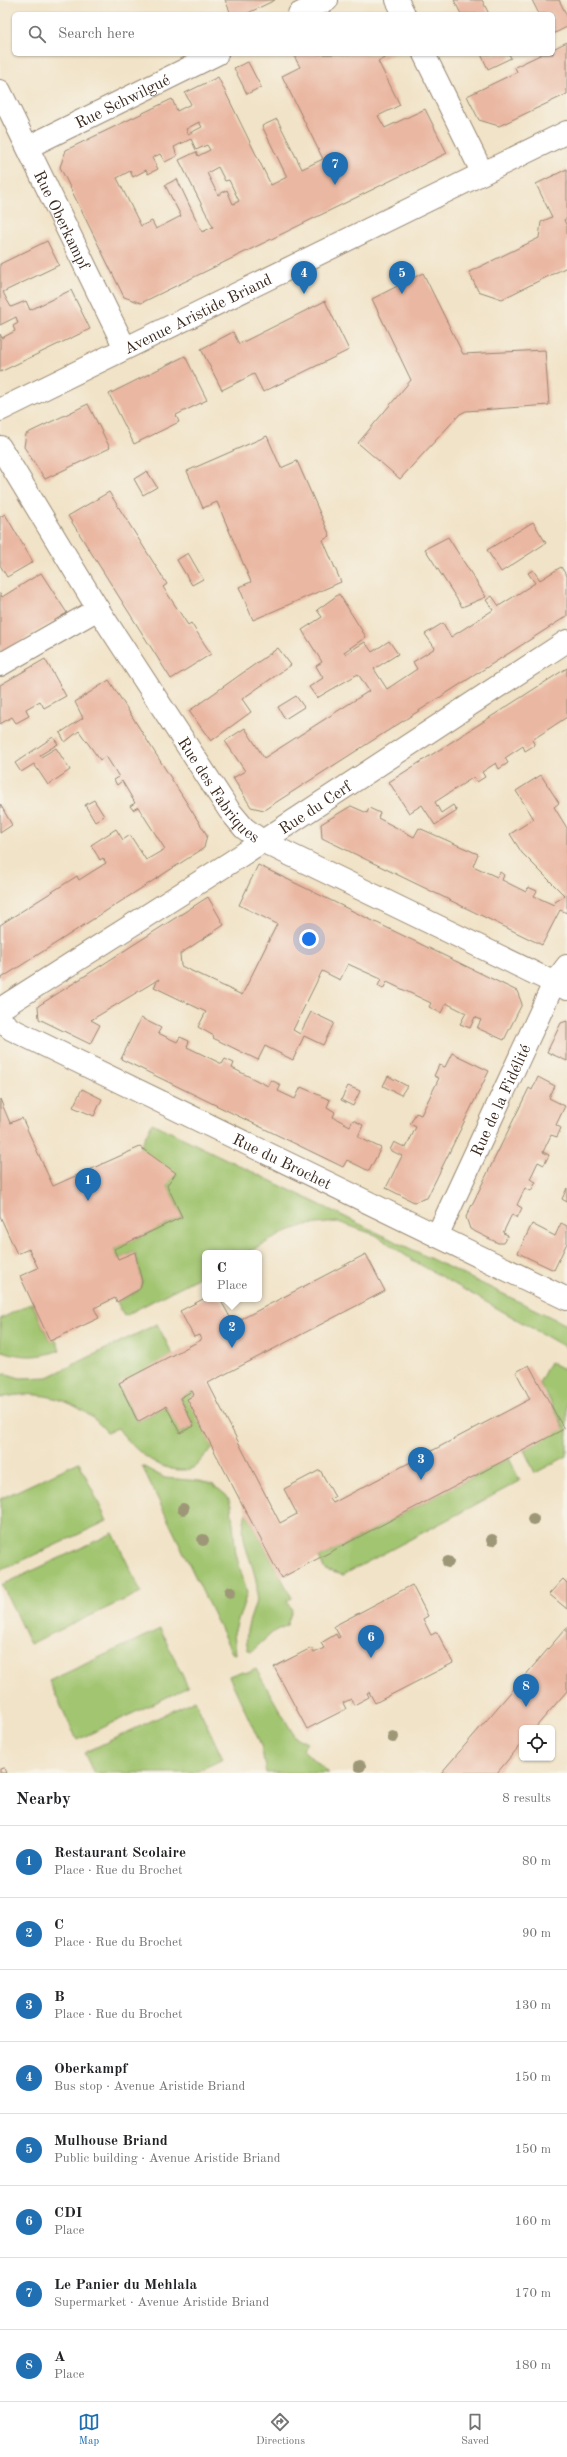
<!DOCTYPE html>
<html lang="en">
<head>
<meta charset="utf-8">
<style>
	:root { --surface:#fff; --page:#f2f2f2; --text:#202124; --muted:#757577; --line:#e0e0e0; --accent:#1f6fb2 }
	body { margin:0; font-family:"Old Standard TT",serif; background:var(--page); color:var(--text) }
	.controls { position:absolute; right:12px; bottom:12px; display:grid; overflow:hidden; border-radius:6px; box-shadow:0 1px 3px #0004 }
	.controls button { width:36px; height:36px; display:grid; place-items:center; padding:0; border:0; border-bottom:1px solid var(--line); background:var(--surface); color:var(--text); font:20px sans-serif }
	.you { position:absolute; left:309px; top:939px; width:14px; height:14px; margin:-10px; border:3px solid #fff; border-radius:50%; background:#1a73e8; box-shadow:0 0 0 6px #1a73e833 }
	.badge { display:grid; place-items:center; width:26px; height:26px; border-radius:50%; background:var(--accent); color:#fff; font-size:13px; font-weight:700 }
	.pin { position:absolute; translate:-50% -33px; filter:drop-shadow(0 1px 2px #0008) }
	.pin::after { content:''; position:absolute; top:21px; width:14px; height:12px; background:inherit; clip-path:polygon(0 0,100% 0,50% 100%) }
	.popup { position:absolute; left:202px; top:1250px; width:60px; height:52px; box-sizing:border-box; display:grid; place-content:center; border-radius:6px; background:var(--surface); filter:drop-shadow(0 1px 3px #0005); font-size:13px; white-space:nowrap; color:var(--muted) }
	.popup b { font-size:15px; color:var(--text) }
	.popup::after { content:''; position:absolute; left:50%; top:100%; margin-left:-8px; border:8px solid transparent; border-top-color:var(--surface) }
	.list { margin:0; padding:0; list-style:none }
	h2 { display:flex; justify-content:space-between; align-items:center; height:52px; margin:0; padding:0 16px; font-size:17px }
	h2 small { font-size:13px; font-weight:400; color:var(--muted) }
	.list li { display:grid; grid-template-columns:26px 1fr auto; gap:12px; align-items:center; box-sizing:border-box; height:72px; padding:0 16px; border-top:1px solid var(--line) }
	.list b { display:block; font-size:15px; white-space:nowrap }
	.list p { margin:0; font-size:13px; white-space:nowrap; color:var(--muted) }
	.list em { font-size:13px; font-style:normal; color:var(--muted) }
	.icon { flex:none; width:22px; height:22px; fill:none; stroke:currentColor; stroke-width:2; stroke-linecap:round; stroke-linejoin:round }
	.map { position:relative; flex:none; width:567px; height:1773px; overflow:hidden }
	.search { position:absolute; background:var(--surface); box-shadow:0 1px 3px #0004; left:12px; right:12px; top:12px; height:44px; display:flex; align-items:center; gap:10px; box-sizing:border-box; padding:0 14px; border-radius:6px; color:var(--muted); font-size:15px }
	.sheet { height:628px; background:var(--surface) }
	nav { display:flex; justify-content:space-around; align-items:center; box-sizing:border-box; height:56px; border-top:1px solid var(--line); background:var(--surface); font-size:11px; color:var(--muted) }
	nav a { display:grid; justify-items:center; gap:2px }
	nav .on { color:var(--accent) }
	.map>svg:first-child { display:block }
</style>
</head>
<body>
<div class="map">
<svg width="567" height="1773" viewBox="0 0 567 1773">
	<rect width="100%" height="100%" fill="#f7f3e8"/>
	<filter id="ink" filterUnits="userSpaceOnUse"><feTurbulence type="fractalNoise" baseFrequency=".025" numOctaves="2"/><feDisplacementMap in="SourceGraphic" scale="8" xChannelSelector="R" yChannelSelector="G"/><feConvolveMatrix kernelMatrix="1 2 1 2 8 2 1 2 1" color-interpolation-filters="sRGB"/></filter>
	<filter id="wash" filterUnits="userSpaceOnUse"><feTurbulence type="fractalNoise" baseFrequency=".012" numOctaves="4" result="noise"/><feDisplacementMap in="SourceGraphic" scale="16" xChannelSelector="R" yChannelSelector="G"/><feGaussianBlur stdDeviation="0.9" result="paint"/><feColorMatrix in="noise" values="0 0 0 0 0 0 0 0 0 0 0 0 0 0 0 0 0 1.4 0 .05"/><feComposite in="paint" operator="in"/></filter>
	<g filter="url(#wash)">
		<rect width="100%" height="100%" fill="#f1e3c7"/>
		<!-- green -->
		<path fill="#a1c56f" stroke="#6e7846" d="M 152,1123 L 567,1325 L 567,1348 L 412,1260 L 376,1235 L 338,1222 L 306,1225 L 288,1231 L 246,1253 L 205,1253 L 205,1274 L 124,1316 L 117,1302 L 138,1291 L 142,1282 L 135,1252 L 118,1259 L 114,1249 L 182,1217 L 167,1185 L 140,1147 Z
			M 32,1303 L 50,1341 L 55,1338 L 60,1350 C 39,1358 21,1358 0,1350 L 0,1319 Z
			M 157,1324 L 173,1355 L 118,1385 L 136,1420 L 139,1421 L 166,1406 L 181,1433 L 194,1426 L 180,1398 L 192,1391 L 194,1395 L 188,1399 L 213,1447 L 194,1468 C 165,1478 133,1450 118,1428 L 107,1432 C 79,1400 42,1388 0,1398 L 0,1372 L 20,1378 L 48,1377 Z
			M 550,1362 L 567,1371 L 567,1456 L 535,1473 L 524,1450 L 564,1428 L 546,1393 L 539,1383 Z
			M 509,1458 L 520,1481 L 343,1575 L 325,1570 L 319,1558 Z
			M 79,1462 L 107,1521 L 0,1571 L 0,1499 Z
			M 142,1466 L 165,1478 L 200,1481 L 214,1485 L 228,1497 L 231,1505 L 236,1554 L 247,1593 L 234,1633 L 236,1654 L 232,1653 Z
			M 247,1513 L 292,1598 L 287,1601 L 292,1610 L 287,1625 L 272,1633 L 252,1651 L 248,1650 C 241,1626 259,1608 257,1587 C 255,1563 235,1537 247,1513 Z
			M 113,1533 L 141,1592 L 30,1644 L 2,1585 Z
			M 160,1629 L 188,1687 L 77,1740 L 49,1681 Z
			M 256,1669 L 295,1737 L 307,1743 L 302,1749 L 329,1773 L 266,1773 L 261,1745 L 229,1676 L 240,1672 L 248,1673 Z
			M 195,1700 L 223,1759 L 194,1773 L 94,1773 L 84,1753 Z"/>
		<g id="blocks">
			<!-- building -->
			<path fill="#eab7a2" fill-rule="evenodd" d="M 225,0 L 275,0 L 246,14 L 231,14 Z
				M 454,0 L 482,0 L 489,14 L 461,14 Z
				M 532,0 L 559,0 L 567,16 L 567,27 L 553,34 L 553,14 L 539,14 Z
				M 567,42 L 567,94 L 499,126 L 479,120 L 467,96 L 517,72 L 515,67 L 542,54 L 553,54 L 553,49 Z
				M 293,54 L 393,54 L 378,61 L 400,105 L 378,116 L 385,128 L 425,109 L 447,153 L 141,303 L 124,297 L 60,167 L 66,150 L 172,99 L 177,111 L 191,104 L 185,93 L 218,77 L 271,185 L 287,177 L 262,126 L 277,119 L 302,169 L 323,159 L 282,76 L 300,67 ZM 199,122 L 202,127 L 188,134 L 186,129 ZM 191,139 L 196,150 L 207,145 L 210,150 L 198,156 L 196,152 L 179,160 L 213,227 L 202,232 L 177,179 L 165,185 L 181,216 L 156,229 L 152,221 L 141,226 L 117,178 L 130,171 L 133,177 L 146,170 L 148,174 L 158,169 L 152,158 L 160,154 L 165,162 L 177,156 L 174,147 ZM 218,167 L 225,181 L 229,180 L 239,201 L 233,204 L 227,190 L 218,195 L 207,173 Z
				M 481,54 L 509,54 L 511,58 L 488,69 Z
				M 248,62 L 261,87 L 247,94 L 234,68 Z
				M 567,169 L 567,218 L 564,220 L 567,226 L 567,267 L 502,299 L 478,291 L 469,272 L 539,238 L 541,222 L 552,217 L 536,184 Z
				M 47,241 L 59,265 L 3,292 L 7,300 L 11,307 L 26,301 L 30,310 L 71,290 L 90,329 L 0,372 L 0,334 L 2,338 L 15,331 L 13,326 L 18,323 L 16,317 L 0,325 L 0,264 Z
				M 423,273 L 463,354 L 545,350 L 549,405 L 466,411 L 460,414 L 400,479 L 358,443 L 411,380 L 372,299 Z
				M 325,301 L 349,350 L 263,392 L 254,374 L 222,390 L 201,349 L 233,332 L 239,344 Z
				M 185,356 L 207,400 L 176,415 L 179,422 L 134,444 L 109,394 Z
				M 88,404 L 110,448 L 45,479 L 24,447 L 26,434 Z
				M 267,436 L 281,468 L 297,461 L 330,536 L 323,540 L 341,582 L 253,620 L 239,587 L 251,582 L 217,502 L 203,508 L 187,471 Z
				M 147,471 L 157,487 L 143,495 L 134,479 Z
				M 109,492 L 167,584 L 163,587 L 188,625 L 191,623 L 211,654 L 171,679 L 68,516 Z
				M 5,514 L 33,562 L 7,577 L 0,565 L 0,517 Z
				M 533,522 L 546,543 L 501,572 L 487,550 Z
				M 448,537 L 486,597 L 462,607 L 425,549 Z
				M 188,553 L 203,579 L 192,585 L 177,560 Z
				M 561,567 L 567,576 L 567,616 L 264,810 L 251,807 L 233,778 L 245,771 L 225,741 L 245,728 L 264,758 L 369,691 L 358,674 L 317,698 L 309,687 L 323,678 L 316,666 L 322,662 L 302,630 L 322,617 L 317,610 L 339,594 L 366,637 L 344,652 L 345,654 L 365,642 L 372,652 L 389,641 L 398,654 L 374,669 L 387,689 L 417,669 L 413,662 L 435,648 L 425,634 L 443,623 L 451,637 L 493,610 L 486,600 L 492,596 L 499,606 L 535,583 L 528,573 L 533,570 L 540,580 Z
				M 41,573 L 67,613 L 0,654 L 0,593 L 2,597 Z
				M 278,648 L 291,665 L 242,699 L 251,712 L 211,741 L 189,711 Z
				M 45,659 L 66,696 L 44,708 L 40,701 L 26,709 L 29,716 L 16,723 L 12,717 L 0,724 L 0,685 Z
				M 567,668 L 567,717 L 532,740 L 535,745 L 525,751 L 523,746 L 505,758 L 508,763 L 499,769 L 496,763 L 482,772 L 485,777 L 477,782 L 474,777 L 435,802 L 441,813 L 453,805 L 457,811 L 435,825 L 422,805 L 409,813 L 389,782 Z
				M 109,680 L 207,835 L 204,848 L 0,979 L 0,925 L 77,876 L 79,880 L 106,863 L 103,858 L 100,860 L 91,845 L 116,829 L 123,840 L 130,835 L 146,860 L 165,849 L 138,807 L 133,810 L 130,806 L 135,803 L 122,781 L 117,785 L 114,780 L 119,777 L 106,756 L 100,760 L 79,731 L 65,742 L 60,733 L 83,718 L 75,702 Z
				M 296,696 L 304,707 L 285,719 L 278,707 Z
				M 53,737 L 58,744 L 40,755 L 41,757 L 56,748 L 70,770 L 48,785 L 34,764 L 21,772 L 15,763 Z
				M 541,775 L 559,803 L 554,807 L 567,828 L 567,913 L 560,910 L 542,945 L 322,838 L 321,824 L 351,806 L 367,813 L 369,808 L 380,813 L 378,818 L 414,837 L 419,828 L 478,854 L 473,866 L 497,877 L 500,872 L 504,875 L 502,880 L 526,892 L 528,887 L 537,891 L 534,896 L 554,905 L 555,902 L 565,896 L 522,853 L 510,834 L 534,819 L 516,791 Z
				M 94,800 L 104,816 L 95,822 L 85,805 Z
				M 0,804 L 12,825 L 0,833 Z
				M 258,865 L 517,991 L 522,1004 L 504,1040 L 477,1028 L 481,1020 L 475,1017 L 470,1028 L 460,1024 L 466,1013 L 446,1003 L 441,1013 L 429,1007 L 431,1003 L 387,982 L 383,989 L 378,986 L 381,979 L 348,964 L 340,980 L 322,971 L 293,1030 L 300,1034 L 311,1012 L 334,1023 L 323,1045 L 304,1036 L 293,1060 L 265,1046 L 258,1060 L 213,1038 L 214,1036 L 198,1027 L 206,1012 L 154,987 L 159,979 L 91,1020 L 100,1025 L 90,1044 L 39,1019 L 38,1006 L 208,897 L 224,925 L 180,954 L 181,966 L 242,995 L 277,924 L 239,905 Z
				M 141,1018 L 161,1028 L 158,1033 L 177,1042 L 180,1037 L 189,1041 L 187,1047 L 222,1064 L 225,1059 L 234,1063 L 232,1068 L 268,1086 L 271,1080 L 281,1085 L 278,1091 L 295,1099 L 301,1087 L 330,1100 L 327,1107 L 335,1112 L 333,1117 L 350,1126 L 353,1120 L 363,1125 L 358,1137 L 381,1148 L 369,1171 L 347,1160 L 343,1167 L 121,1059 Z
				M 567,1021 L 567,1061 L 547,1052 L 561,1023 Z
				M 452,1053 L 489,1071 L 427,1198 L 414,1202 L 386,1188 L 402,1156 L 390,1150 L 394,1142 L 406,1148 L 416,1127 L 410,1124 L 416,1113 L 421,1115 L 439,1078 L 434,1076 L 439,1065 L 445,1067 Z
				M 388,1076 L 407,1086 L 401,1095 L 383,1086 Z
				M 538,1077 L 555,1086 L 549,1098 L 565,1106 L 556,1125 L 561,1128 L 557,1137 L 551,1135 L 543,1152 L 549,1155 L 544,1165 L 538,1162 L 530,1179 L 536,1182 L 531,1191 L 525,1188 L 517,1205 L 522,1208 L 517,1218 L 512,1214 L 503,1233 L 508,1235 L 503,1243 L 498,1243 L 470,1229 L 466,1217 L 529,1088 L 532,1090 Z
				M 348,1086 L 360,1091 L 353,1106 L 341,1100 Z
				M 82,1089 L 102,1099 L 94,1116 L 73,1107 Z
				M 0,1099 L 10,1123 L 22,1118 L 53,1186 L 140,1147 L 176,1173 L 167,1185 L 182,1217 L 114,1249 L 118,1259 L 135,1252 L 142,1282 L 140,1289 L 117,1302 L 115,1298 L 94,1308 L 99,1318 L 50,1341 L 20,1276 L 38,1268 L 29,1249 L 17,1254 L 0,1216 Z
				M 567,1188 L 567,1202 L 562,1199 Z
				M 561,1223 L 567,1226 L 567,1243 L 554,1270 L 518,1253 L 532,1224 L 555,1236 Z
				M 366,1254 L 385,1291 L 208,1383 L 280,1523 L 297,1514 L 284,1489 L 320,1470 L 335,1497 L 330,1499 L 333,1503 L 530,1399 L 516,1372 L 529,1365 L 564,1429 L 281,1578 L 187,1399 L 194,1395 L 192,1391 L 180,1398 L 194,1426 L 180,1433 L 166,1406 L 139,1421 L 137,1420 L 119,1383 L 201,1340 L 199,1335 L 194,1337 L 180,1311 L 205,1298 L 220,1299 L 231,1319 L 226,1322 L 228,1326 Z
				M 563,1579 L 567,1583 L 567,1609 L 549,1594 Z
				M 412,1585 L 428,1616 L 423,1619 L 431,1635 L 437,1632 L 453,1663 L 375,1703 L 369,1692 L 367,1693 L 369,1697 L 354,1705 L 351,1699 L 343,1703 L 346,1709 L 307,1729 L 274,1667 L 311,1648 L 314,1653 L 324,1648 L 321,1643 L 336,1634 L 338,1638 L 340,1637 L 334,1626 Z
				M 567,1627 L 567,1691 L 535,1728 L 522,1728 L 522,1743 L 497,1773 L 441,1773 Z
				M 3,1768 L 4,1768 L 6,1773 L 0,1773 L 0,1769 Z"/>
		</g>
	</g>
	<g filter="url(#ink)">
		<use href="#blocks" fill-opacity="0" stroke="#968672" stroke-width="1"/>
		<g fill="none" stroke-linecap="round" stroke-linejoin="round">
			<defs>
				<g id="street">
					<path d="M 397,0 L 404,14"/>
					<path d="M 299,14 L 327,0"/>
					<path d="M 424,54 L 482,172"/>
					<path id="s1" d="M 0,91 L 125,348"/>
					<path id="s2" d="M 28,147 L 217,54"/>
					<path id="s3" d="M 0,410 L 567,132"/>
					<path id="s4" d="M 0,447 L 98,609 L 229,810 L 244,828 L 262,841 L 567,989"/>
					<path d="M 0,665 L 98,609"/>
					<path id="s5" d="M 0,1009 L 231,862 L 567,641"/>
					<path id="s6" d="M 0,1020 L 11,1029 L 567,1299"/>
					<path id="s7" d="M 437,1236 L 554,983 L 567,966"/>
				</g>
			</defs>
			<!-- street casing -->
			<use href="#street" stroke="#968672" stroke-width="24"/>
			<!-- street -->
			<use href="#street" stroke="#fff" stroke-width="22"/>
		</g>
		<!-- trees -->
		<g fill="#9e9777">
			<circle cx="183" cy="1509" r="6"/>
			<circle cx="533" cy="1519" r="6"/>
			<circle cx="203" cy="1540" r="6"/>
			<circle cx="492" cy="1540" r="6"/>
			<circle cx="448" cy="1562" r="6"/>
			<circle cx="230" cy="1592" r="6"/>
			<circle cx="393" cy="1737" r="6"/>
			<circle cx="360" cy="1766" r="6"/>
		</g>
	</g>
	<g text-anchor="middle" stroke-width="3" stroke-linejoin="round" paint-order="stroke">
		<!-- street labels -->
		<g font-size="16" fill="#3b2a1e" stroke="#f7f3e8">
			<text dy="6" stroke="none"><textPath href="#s2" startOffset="105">Rue Schwilgué</textPath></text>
			<text dy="6" stroke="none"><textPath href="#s1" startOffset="143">Rue Oberkampf</textPath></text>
			<text dy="6" stroke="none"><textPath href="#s3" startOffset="220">Avenue Aristide Briand</textPath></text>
			<text dy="6" stroke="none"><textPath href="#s4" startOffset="407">Rue des Fabriques</textPath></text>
			<text dy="6" stroke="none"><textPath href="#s5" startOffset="374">Rue du Cerf</textPath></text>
			<text dy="6" stroke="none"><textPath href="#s7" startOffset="150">Rue de la Fidélité</textPath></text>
			<text dy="6" stroke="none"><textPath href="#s6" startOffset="316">Rue du Brochet</textPath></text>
		</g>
	</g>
</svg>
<div class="controls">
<button><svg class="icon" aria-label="locate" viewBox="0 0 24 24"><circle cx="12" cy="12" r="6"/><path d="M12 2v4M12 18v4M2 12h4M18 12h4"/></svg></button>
</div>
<div class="you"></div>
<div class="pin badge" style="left:88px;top:1201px">1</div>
<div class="pin badge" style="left:232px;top:1348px">2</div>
<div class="popup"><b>C</b>Place</div>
<div class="pin badge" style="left:421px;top:1480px">3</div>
<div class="pin badge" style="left:304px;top:294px">4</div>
<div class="pin badge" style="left:402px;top:294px">5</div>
<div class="pin badge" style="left:371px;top:1658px">6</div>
<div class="pin badge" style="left:335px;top:185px">7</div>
<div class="pin badge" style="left:526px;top:1707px">8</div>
<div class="search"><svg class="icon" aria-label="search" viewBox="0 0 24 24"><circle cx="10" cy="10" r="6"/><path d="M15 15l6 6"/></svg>Search here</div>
</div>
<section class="sheet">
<h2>Nearby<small>8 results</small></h2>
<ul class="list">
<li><span class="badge">1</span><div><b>Restaurant Scolaire</b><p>Place · Rue du Brochet</p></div><em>80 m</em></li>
<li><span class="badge">2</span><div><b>C</b><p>Place · Rue du Brochet</p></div><em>90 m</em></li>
<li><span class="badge">3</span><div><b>B</b><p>Place · Rue du Brochet</p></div><em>130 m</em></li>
<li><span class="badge">4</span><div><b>Oberkampf</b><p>Bus stop · Avenue Aristide Briand</p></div><em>150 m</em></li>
<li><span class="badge">5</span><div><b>Mulhouse Briand</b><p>Public building · Avenue Aristide Briand</p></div><em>150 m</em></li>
<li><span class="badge">6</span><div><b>CDI</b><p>Place</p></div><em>160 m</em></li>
<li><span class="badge">7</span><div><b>Le Panier du Mehlala</b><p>Supermarket · Avenue Aristide Briand</p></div><em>170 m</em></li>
<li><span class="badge">8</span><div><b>A</b><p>Place</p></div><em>180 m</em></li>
</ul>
</section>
<nav>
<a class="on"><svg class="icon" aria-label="map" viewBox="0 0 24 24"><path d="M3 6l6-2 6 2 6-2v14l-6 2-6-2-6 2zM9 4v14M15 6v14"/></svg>Map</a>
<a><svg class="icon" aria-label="directions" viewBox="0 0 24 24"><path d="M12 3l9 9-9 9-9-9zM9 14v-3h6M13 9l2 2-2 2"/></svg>Directions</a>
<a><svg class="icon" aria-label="saved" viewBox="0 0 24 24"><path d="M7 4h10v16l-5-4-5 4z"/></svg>Saved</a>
</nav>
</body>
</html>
